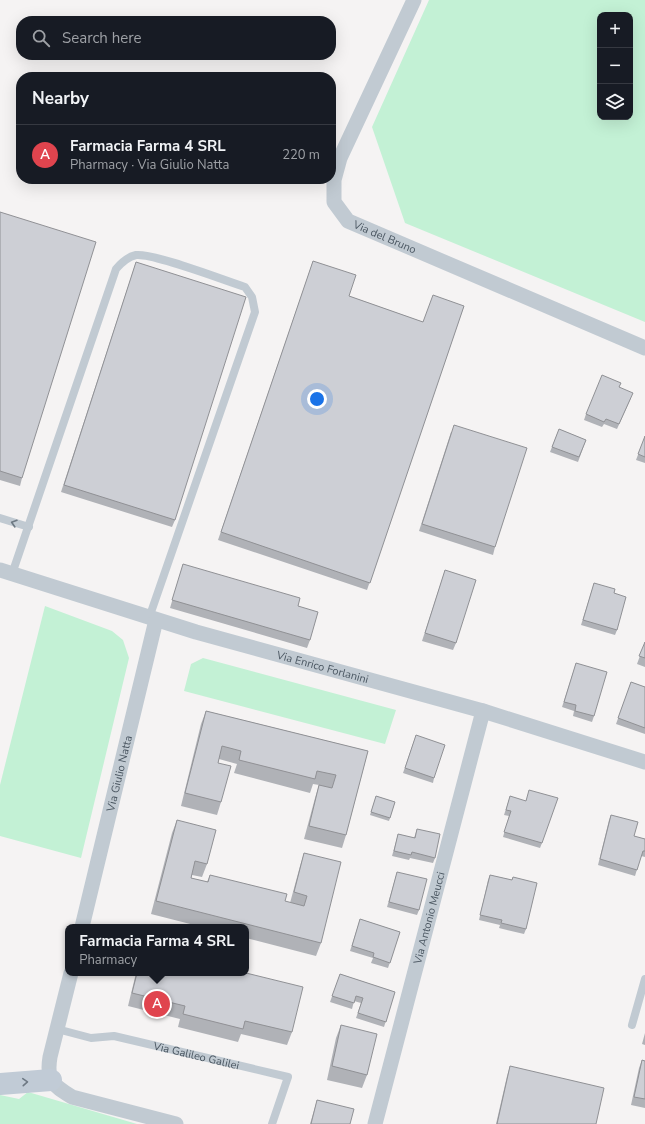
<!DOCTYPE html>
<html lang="en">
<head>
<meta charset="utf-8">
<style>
	:root { --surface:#171b24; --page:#20242c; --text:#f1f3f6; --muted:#9ea1a6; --line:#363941; --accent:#ea580c }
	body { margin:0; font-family:"Nunito Sans",sans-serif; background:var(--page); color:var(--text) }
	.controls { position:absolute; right:12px; top:12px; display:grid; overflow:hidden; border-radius:8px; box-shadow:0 4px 16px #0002 }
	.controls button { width:36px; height:36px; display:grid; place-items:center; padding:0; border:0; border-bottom:1px solid var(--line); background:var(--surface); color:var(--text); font:20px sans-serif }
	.you { position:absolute; left:317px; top:399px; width:14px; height:14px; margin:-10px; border:3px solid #fff; border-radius:50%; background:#1a73e8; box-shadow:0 0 0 6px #1a73e833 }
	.badge { display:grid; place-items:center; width:26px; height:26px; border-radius:50%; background:var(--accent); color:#fff; font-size:13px; font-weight:700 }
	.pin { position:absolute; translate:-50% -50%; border:2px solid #fff; box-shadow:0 1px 4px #0006 }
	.popup { position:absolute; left:65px; top:924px; width:184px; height:52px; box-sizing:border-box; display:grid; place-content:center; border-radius:8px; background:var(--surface); filter:drop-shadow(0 1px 3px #0005); font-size:13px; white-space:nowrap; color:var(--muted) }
	.popup b { font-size:15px; color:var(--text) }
	.popup::after { content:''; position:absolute; left:50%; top:100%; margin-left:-8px; border:8px solid transparent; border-top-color:var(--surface) }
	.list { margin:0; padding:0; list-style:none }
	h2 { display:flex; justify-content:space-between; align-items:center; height:52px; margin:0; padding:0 16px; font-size:17px }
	h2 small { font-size:13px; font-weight:400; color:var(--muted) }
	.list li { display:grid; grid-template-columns:26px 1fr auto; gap:12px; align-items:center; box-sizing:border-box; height:60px; padding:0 16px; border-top:1px solid var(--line) }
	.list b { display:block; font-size:15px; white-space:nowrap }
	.list p { margin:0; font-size:13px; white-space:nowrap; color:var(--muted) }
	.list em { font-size:13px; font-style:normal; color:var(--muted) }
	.icon { flex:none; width:22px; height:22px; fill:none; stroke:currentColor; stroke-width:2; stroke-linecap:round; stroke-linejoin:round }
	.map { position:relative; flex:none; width:645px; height:1124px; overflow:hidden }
	.search { position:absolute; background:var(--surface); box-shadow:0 4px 16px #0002; left:16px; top:16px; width:320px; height:44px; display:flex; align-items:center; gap:10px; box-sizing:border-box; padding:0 14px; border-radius:16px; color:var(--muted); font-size:15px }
	.panel { position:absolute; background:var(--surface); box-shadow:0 4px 16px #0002; left:16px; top:72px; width:320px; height:112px; border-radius:16px }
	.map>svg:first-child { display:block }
</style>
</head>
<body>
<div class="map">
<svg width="645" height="1124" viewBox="0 0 645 1124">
	<rect width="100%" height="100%" fill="#f5f3f3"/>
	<!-- green -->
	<path fill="#c3f1d5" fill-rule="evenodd" d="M 429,0 L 645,0 L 645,322 L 405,223 L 372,127 ZM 600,15 L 630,15 L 630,117 L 600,117 Z
		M 45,606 L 112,631 L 123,640 L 129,658 L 81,858 L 0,836 L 0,785 Z
		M 203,658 L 396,710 L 385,744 L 184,691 L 191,664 Z
		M 28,1092 L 137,1124 L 0,1124 L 0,1095 L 19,1099 Z"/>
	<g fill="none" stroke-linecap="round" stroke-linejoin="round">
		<!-- lane -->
		<g stroke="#c1cad2" stroke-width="8">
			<path d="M 0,518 L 29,527"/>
			<path d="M 12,574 L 116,269 C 121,263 127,257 136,255 C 154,253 223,280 245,287 L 252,297 L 255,312 L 149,618"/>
			<path d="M 632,1025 L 645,979"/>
			<path id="s1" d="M 57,1029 L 91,1038 L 114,1036 L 288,1077 L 272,1124"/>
		</g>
		<!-- street -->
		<g stroke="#c1cad2" stroke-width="15">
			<path id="s2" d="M 414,0 L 340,158 L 334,180 L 334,202 L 348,221 L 645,348"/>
			<path id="s3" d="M 0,570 L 196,632 L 483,711 L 645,762"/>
			<path id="s4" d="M 82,927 L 156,620"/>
			<path d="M 71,973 L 50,1057 C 46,1081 53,1085 72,1097 L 176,1124"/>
			<path id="s5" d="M 375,1124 L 483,711"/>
		</g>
		<!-- secondary -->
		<path stroke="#c1cbd6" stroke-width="22" d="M 0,1084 L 51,1080"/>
	</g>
	<!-- wall -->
	<path fill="#b0b2b7" d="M 0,212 L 22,478 L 20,486 L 0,480 Z
		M 313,261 L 349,296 L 423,322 L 464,306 L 367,590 L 218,540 Z
		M 136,262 L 175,520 L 172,527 L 61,492 Z
		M 621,383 L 619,387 L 631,398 L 617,429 L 604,424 L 602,427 L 584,420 L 586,414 Z
		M 559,429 L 586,440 L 578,462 L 550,452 Z
		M 451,432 L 495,547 L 493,555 L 419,531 Z
		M 645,436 L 645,463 L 636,460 Z
		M 183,564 L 298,606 L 310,640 L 307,648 L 170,608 Z
		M 445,570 L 456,643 L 453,650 L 422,641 Z
		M 594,583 L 614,593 L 617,630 L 615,635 L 581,625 Z
		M 645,642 L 645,667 L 637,664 Z
		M 576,663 L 594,716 L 592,722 L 573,716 L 574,711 L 562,707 Z
		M 631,682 L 645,687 L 645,734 L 616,724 Z
		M 206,711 L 368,751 L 346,835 L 342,848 L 304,839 L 315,798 L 319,785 L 313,784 L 310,793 L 234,773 L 237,764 L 219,759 L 218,763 L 221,802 L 217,815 L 181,806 L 201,724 Z
		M 416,735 L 434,778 L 433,783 L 403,773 Z
		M 376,796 L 395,802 L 389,821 L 370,815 Z
		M 510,796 L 542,843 L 540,848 L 503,837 L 509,816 L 504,815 Z
		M 611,815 L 634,836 L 645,839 L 645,857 L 641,856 L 635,876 L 598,865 L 609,820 Z
		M 177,820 L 207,864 L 202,877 L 192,875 L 191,878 L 207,882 L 210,875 L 290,903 L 300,866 L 304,853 L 321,943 L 316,956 L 246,938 L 246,927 L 202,927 L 151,914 L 172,833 Z
		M 417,829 L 435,858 L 433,863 L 410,858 L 409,860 L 392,856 L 398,834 L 414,838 Z
		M 397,872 L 419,910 L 417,915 L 387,907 Z
		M 490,875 L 512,880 L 513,877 L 526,929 L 524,934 L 499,928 L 500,925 L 479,920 L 488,880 Z
		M 360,919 L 400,932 L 388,968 L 371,963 L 373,958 L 350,951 Z
		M 136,973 L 246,973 L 292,1032 L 287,1045 L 241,1034 L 238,1042 L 178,1027 L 180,1019 L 128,1006 Z
		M 340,974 L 395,992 L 384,1027 L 356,1018 L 361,1003 L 354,1001 L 352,1009 L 330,1002 Z
		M 341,1025 L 367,1075 L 362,1088 L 327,1080 L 336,1038 Z
		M 645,1033 L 645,1045 L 642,1044 Z
		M 642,1060 L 645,1061 L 645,1108 L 631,1105 L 639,1068 Z
		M 510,1066 L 596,1124 L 496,1124 L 507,1076 Z
		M 317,1100 L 350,1124 L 310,1124 Z"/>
	<!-- building -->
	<path fill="#cdcfd5" stroke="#909195" d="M 0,212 L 96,242 L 22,478 L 0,471 Z
		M 313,261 L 356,275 L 349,296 L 423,322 L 433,295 L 464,306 L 370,583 L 221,532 Z
		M 136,262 L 246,297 L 175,520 L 64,485 Z
		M 602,375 L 621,383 L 619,387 L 633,393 L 619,424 L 606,419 L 604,422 L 586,414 Z
		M 454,425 L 527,448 L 495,547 L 422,524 Z
		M 559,429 L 586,440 L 579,457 L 552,447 Z
		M 645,436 L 645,457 L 638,454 Z
		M 183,564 L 300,598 L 298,606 L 318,612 L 310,640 L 172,600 Z
		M 445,570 L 476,580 L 456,643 L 425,633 Z
		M 594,583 L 615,589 L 614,593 L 626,597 L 617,630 L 583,620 Z
		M 645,642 L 645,658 L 639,656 Z
		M 576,663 L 607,672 L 594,716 L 575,711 L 576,705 L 564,702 Z
		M 631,682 L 645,687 L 645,728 L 618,718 Z
		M 206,711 L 368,751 L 346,835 L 309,826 L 319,785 L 332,788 L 336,775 L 317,771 L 315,779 L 239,760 L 241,751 L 222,746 L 218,763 L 231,766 L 221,802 L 185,793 Z
		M 416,735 L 445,745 L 434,778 L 405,768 Z
		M 529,790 L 558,798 L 542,843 L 504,832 L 511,811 L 506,810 L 510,796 L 526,801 Z
		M 376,796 L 395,802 L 390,818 L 371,812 Z
		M 611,815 L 638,822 L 634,836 L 645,839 L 645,851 L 643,851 L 637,870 L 600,859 Z
		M 177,820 L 216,830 L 207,864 L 195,861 L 191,878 L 208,882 L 210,875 L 287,894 L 285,901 L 304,906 L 307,896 L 294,892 L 304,853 L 341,862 L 321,943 L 156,901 Z
		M 417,829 L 440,834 L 435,858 L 412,852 L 411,855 L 394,851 L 398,834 L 415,838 Z
		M 397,872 L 427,879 L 419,910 L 389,902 Z
		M 490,875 L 512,880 L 513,877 L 537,883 L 526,929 L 501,923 L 502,920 L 480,915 Z
		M 360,919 L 400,932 L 390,963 L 373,957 L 374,953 L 352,946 Z
		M 137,973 L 246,973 L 303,987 L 292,1032 L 245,1021 L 243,1029 L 183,1014 L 185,1006 L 132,993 Z
		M 340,974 L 395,992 L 386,1022 L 358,1013 L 363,998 L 356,996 L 354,1003 L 332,996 Z
		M 341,1025 L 377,1034 L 367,1075 L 332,1066 Z
		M 642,1060 L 645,1061 L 645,1099 L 634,1097 Z
		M 510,1066 L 604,1088 L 596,1124 L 497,1124 Z
		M 317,1100 L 354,1109 L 350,1124 L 311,1124 Z"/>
	<!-- one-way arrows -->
	<defs><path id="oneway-chevron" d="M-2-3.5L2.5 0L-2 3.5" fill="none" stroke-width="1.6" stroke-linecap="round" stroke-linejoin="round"/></defs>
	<use stroke="#6e7983" href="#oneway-chevron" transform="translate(14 523) rotate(-163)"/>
	<use stroke="#6e7984" href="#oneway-chevron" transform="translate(25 1082) rotate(-4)"/>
	<g text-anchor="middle" stroke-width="3.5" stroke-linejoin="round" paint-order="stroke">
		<!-- street labels -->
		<g font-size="11" fill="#4a5661" stroke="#fff">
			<text dy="4" stroke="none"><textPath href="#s2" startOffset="283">Via del Bruno</textPath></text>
			<text dy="4" stroke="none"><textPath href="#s3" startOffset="337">Via Enrico Forlanini</textPath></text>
			<text dy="4" stroke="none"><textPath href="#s4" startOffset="158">Via Giulio Natta</textPath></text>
			<text dy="4" stroke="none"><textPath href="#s5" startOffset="213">Via Antonio Meucci</textPath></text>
			<text dy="4" stroke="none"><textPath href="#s1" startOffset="143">Via Galileo Galilei</textPath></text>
		</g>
	</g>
</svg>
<div class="controls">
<button>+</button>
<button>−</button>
<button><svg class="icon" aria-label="layers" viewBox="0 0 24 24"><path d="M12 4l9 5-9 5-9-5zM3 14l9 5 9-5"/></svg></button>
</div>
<div class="you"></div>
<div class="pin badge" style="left:157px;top:1004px;background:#e0444e">A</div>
<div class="popup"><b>Farmacia Farma 4 SRL</b>Pharmacy</div>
<div class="search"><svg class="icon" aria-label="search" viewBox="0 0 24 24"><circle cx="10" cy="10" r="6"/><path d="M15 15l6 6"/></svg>Search here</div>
<section class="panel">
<h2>Nearby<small></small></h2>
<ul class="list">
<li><span class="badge" style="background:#e0444e">A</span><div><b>Farmacia Farma 4 SRL</b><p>Pharmacy · Via Giulio Natta</p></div><em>220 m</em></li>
</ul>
</section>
</div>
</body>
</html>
